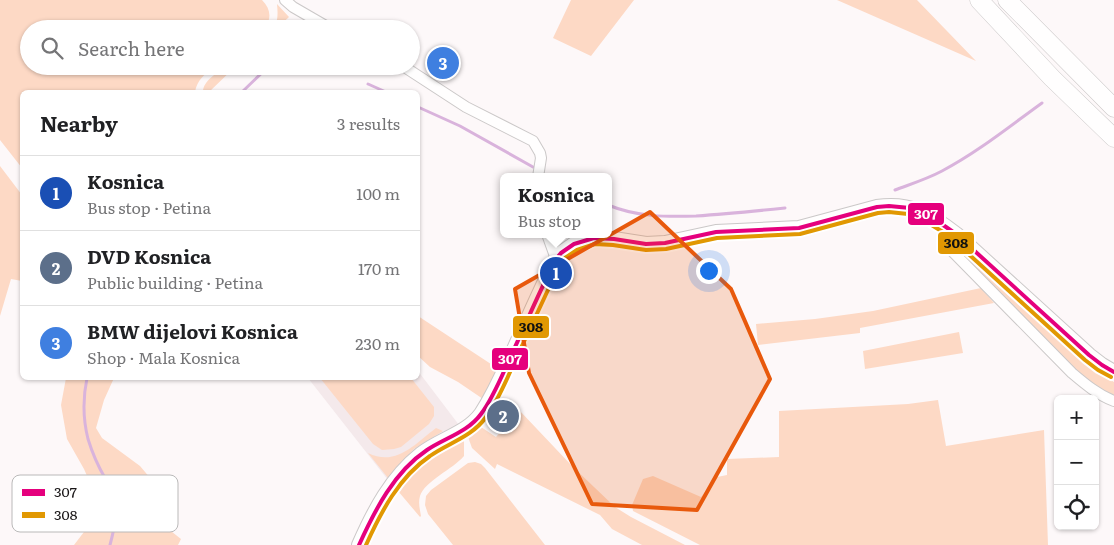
<!DOCTYPE html>
<html lang="en">
<head>
<meta charset="utf-8">
<style>
	:root { --surface:#fff; --page:#f2f2f2; --text:#202124; --muted:#757577; --line:#e0e0e0; --accent:#b45309 }
	body { margin:0; font-family:Literata,serif; background:var(--page); color:var(--text) }
	.controls { position:absolute; right:15px; bottom:15px; display:grid; overflow:hidden; border-radius:8px; box-shadow:0 1px 4px #0004 }
	.controls button { width:45px; height:45px; display:grid; place-items:center; padding:0; border:0; border-bottom:1px solid var(--line); background:var(--surface); color:var(--text); font:25px sans-serif }
	.you { position:absolute; left:708px; top:270px; width:18px; height:18px; margin:-12px; border:4px solid #fff; border-radius:50%; background:#1a73e8; box-shadow:0 0 0 8px #1a73e833 }
	.badge { display:grid; place-items:center; width:32px; height:32px; border-radius:50%; background:var(--accent); color:#fff; font-size:16px; font-weight:700 }
	.pin { position:absolute; translate:-50% -50%; border:2px solid #fff; box-shadow:0 1px 5px #0006 }
	.popup { position:absolute; left:500px; top:173px; width:112px; height:65px; box-sizing:border-box; display:grid; place-content:center; border-radius:8px; background:var(--surface); filter:drop-shadow(0 1px 4px #0005); font-size:16px; white-space:nowrap; color:var(--muted) }
	.popup b { font-size:19px; color:var(--text) }
	.popup::after { content:''; position:absolute; left:50%; top:100%; margin-left:-10px; border:10px solid transparent; border-top-color:var(--surface) }
	.list { margin:0; padding:0; list-style:none }
	h2 { display:flex; justify-content:space-between; align-items:center; height:65px; margin:0; padding:0 20px; font-size:21px }
	h2 small { font-size:16px; font-weight:400; color:var(--muted) }
	.list li { display:grid; grid-template-columns:32px 1fr auto; gap:15px; align-items:center; box-sizing:border-box; height:75px; padding:0 20px; border-top:1px solid var(--line) }
	.list b { display:block; font-size:19px; white-space:nowrap }
	.list p { margin:0; font-size:16px; white-space:nowrap; color:var(--muted) }
	.list em { font-size:16px; font-style:normal; color:var(--muted) }
	.icon { flex:none; width:28px; height:28px; fill:none; stroke:currentColor; stroke-width:2; stroke-linecap:round; stroke-linejoin:round }
	.map { position:relative; flex:none; width:1114px; height:545px; overflow:hidden }
	.search { position:absolute; background:var(--surface); box-shadow:0 1px 4px #0004; left:20px; top:20px; width:400px; height:55px; display:flex; align-items:center; gap:12px; box-sizing:border-box; padding:0 18px; border-radius:28px; color:var(--muted); font-size:19px }
	.panel { position:absolute; background:var(--surface); box-shadow:0 1px 4px #0004; left:20px; top:90px; width:400px; height:290px; border-radius:8px }
	.map>svg:first-child { display:block }
</style>
</head>
<body>
<div class="map">
<svg width="1114" height="545" viewBox="0 0 1114 545">
	<rect width="100%" height="100%" fill="#fdf8f9"/>
	<!-- built -->
	<path fill="#f4e9eb" d="M 418,371 L 459,425 L 416,449 L 388,480 L 308,378 L 418,378 Z"/>
	<!-- green -->
	<path fill="#fdd9c5" d="M 0,0 L 262,0 C 271,9 272,19 264,29 L 29,29 L 29,66 L 215,66 C 205,74 197,80 195,92 L 22,92 L 22,168 L 0,140 Z
		M 571,0 L 634,0 L 591,56 L 553,38 Z
		M 837,0 L 917,0 L 976,61 Z
		M 277,4 L 289,17 L 276,29 L 274,29 C 278,20 278,14 277,4 Z
		M 226,66 L 236,66 L 209,92 L 203,92 C 203,81 217,73 226,66 Z
		M 0,166 L 22,195 L 22,281 L 11,279 L 0,316 Z
		M 950,240 L 978,264 L 1075,355 L 1098,373 L 1114,382 L 1114,395 L 1098,388 L 1075,370 L 951,244 Z
		M 981,288 L 994,303 L 860,328 L 860,333 L 758,345 L 756,324 L 815,319 L 873,311 Z
		M 418,316 L 500,370 L 483,399 L 458,382 L 430,367 L 418,356 Z
		M 959,332 L 963,353 L 865,369 L 863,351 Z
		M 66,378 L 114,378 L 104,400 L 96,428 L 102,438 L 140,466 L 151,479 L 158,501 L 162,524 L 181,539 L 178,545 L 74,545 L 87,528 L 91,513 L 94,492 L 84,469 L 67,439 L 61,405 Z
		M 320,378 L 411,378 L 434,407 L 434,416 L 429,424 L 401,447 L 394,449 L 382,450 L 373,444 Z
		M 938,400 L 946,446 L 1044,430 L 1048,545 L 700,545 L 633,511 L 632,505 L 643,479 L 653,476 L 701,497 L 717,477 L 727,475 L 727,459 L 779,457 L 779,411 L 908,404 Z
		M 519,410 L 573,467 L 615,507 L 631,517 L 685,545 L 642,545 L 612,529 L 600,515 L 497,464 L 495,469 L 472,448 L 468,437 L 481,427 L 496,437 Z
		M 436,428 L 443,431 L 414,449 L 388,478 L 368,453 C 396,467 415,444 436,428 Z
		M 464,441 L 464,456 C 453,469 425,481 420,496 C 418,503 420,510 421,516 L 420,517 L 398,491 C 404,484 409,476 416,469 C 430,456 446,448 464,441 Z
		M 475,462 L 481,464 L 485,468 L 545,545 L 453,545 L 428,514 L 425,505 L 426,496 L 431,490 L 468,463 Z"/>
	<g fill="none" stroke-linecap="round" stroke-linejoin="round">
		<!-- stream -->
		<path stroke="#d9b3dc" stroke-width="3" d="M 368,84 L 386,92
			M 242,92 L 269,66
			M 418,107 L 460,126 L 533,167
			M 895,190 C 911,184 927,179 942,171 C 978,152 1010,126 1042,103
			M 608,205 C 637,217 666,217 696,216 C 726,214 756,211 785,208
			M 87,378 C 83,397 83,419 88,439 C 92,452 98,466 105,478 C 107,481 109,485 111,488 C 119,506 115,527 110,545"/>
		<defs>
			<path id="street" d="M 285,0 L 293,7 L 331,29
				M 403,66 L 466,107 L 533,141 L 540,153 L 541,158 L 538,177
				M 946,226 C 940,237 945,242 952,251 L 1072,373 C 1085,384 1098,395 1114,401
				M 547,234 L 556,259"/>
			<path id="secondary" d="M 359,545 C 374,511 391,478 421,454 C 440,439 466,434 481,414 C 492,397 501,378 509,360 C 525,326 539,292 556,259 L 561,253 L 574,244 L 594,238 L 614,239 L 646,244 L 665,243 L 716,232 L 799,228 L 877,207 C 910,202 930,214 956,234 L 1089,355 L 1102,365 L 1114,372"/>
			<path id="highway" d="M 979,0 L 1052,78 L 1114,138
				M 1007,0 L 1114,108"/>
		</defs>
		<!-- street casing -->
		<use href="#street" stroke="#cbc8c8" stroke-width="12"/>
		<!-- secondary casing -->
		<use href="#secondary" stroke="#cbc8c8" stroke-width="16"/>
		<!-- highway casing -->
		<use href="#highway" stroke="#cbc8c8" stroke-width="19"/>
		<!-- street -->
		<use href="#street" stroke="#fffefe" stroke-width="10"/>
		<!-- secondary -->
		<use href="#secondary" stroke="#fffefe" stroke-width="14"/>
		<!-- highway -->
		<use href="#highway" stroke="#fffefe" stroke-width="18"/>
		<defs>
			<path id="bus-1" d="M 359,545 C 375,510 394,472 427,450 C 445,438 468,432 481,414 C 493,398 501,378 509,360 C 525,326 539,292 556,259 L 561,253 L 574,244 L 594,238 L 614,239 L 646,244 L 665,243 L 716,232 L 799,228 L 877,207 L 889,206 L 910,208 L 928,215 L 946,227 L 956,234 L 1089,355 L 1102,365 L 1114,372"/>
			<path id="bus-2" d="M 366,545 C 381,512 399,477 430,456 C 448,443 472,437 486,417 C 498,401 506,381 514,363 C 530,329 545,296 561,262 L 565,258 L 577,250 L 595,244 L 613,245 L 646,250 L 666,249 L 717,238 L 800,234 L 878,213 L 889,212 L 908,214 L 925,221 L 943,232 L 952,239 L 1085,360 L 1098,370 L 1111,377"/>
		</defs>
		<!-- bus-1 casing -->
		<use href="#bus-1" stroke="#fff" stroke-width="8"/>
		<!-- bus-2 casing -->
		<use href="#bus-2" stroke="#fff" stroke-width="8"/>
		<!-- bus-1 -->
		<use href="#bus-1" stroke="#e5007d" stroke-width="4"/>
		<!-- bus-2 -->
		<use href="#bus-2" stroke="#e19802" stroke-width="4"/>
	</g>
	<!-- marked area -->
	<path fill="#e8590c" fill-opacity="0.2" stroke="#e8590c" stroke-width="4" stroke-linejoin="round" d="M 650,212 L 731,289 L 770,379 L 697,510 L 592,504 L 529,373 L 515,289 Z"/>
	<!-- legend -->
	<rect x="12" y="475" width="166" height="57" rx="8" fill="#fff" stroke="#bab9b9" stroke-width="1"/>
	<rect x="22" y="489" width="23" height="7" fill="#e5007d"/>
	<rect x="22" y="512" width="23" height="6" fill="#e19802"/>
	<g font-size="14" fill="#181516">
		<text x="54" y="497">307</text>
		<text x="54" y="520">308</text>
	</g>
	<g stroke="#fff" stroke-width="2">
		<rect x="907" y="202" width="38" height="24" rx="5" fill="#e5007d"/>
		<rect x="937" y="231" width="38" height="24" rx="5" fill="#e19802"/>
		<rect x="512" y="315" width="38" height="24" rx="5" fill="#e19802"/>
		<rect x="491" y="347" width="38" height="24" rx="5" fill="#e5007d"/>
	</g>
	<g font-size="14" text-anchor="middle" font-weight="bold" fill="#fff">
		<text x="926" y="219">307</text>
		<text x="510" y="364">307</text>
	</g>
	<g font-size="14" text-anchor="middle" font-weight="bold" fill="#111">
		<text x="956" y="248">308</text>
		<text x="531" y="332">308</text>
	</g>
</svg>
<div class="controls">
<button>+</button>
<button>−</button>
<button><svg class="icon" aria-label="locate" viewBox="0 0 24 24"><circle cx="12" cy="12" r="6"/><path d="M12 2v4M12 18v4M2 12h4M18 12h4"/></svg></button>
</div>
<div class="you"></div>
<div class="pin badge" style="left:556px;top:273px;background:#1a4fb4">1</div>
<div class="popup"><b>Kosnica</b>Bus stop</div>
<div class="pin badge" style="left:503px;top:416px;background:#5c6f8a">2</div>
<div class="pin badge" style="left:443px;top:63px;background:#3f7fe0">3</div>
<div class="search"><svg class="icon" aria-label="search" viewBox="0 0 24 24"><circle cx="10" cy="10" r="6"/><path d="M15 15l6 6"/></svg>Search here</div>
<section class="panel">
<h2>Nearby<small>3 results</small></h2>
<ul class="list">
<li><span class="badge" style="background:#1a4fb4">1</span><div><b>Kosnica</b><p>Bus stop · Petina</p></div><em>100 m</em></li>
<li><span class="badge" style="background:#5c6f8a">2</span><div><b>DVD Kosnica</b><p>Public building · Petina</p></div><em>170 m</em></li>
<li><span class="badge" style="background:#3f7fe0">3</span><div><b>BMW dijelovi Kosnica</b><p>Shop · Mala Kosnica</p></div><em>230 m</em></li>
</ul>
</section>
</div>
</body>
</html>
